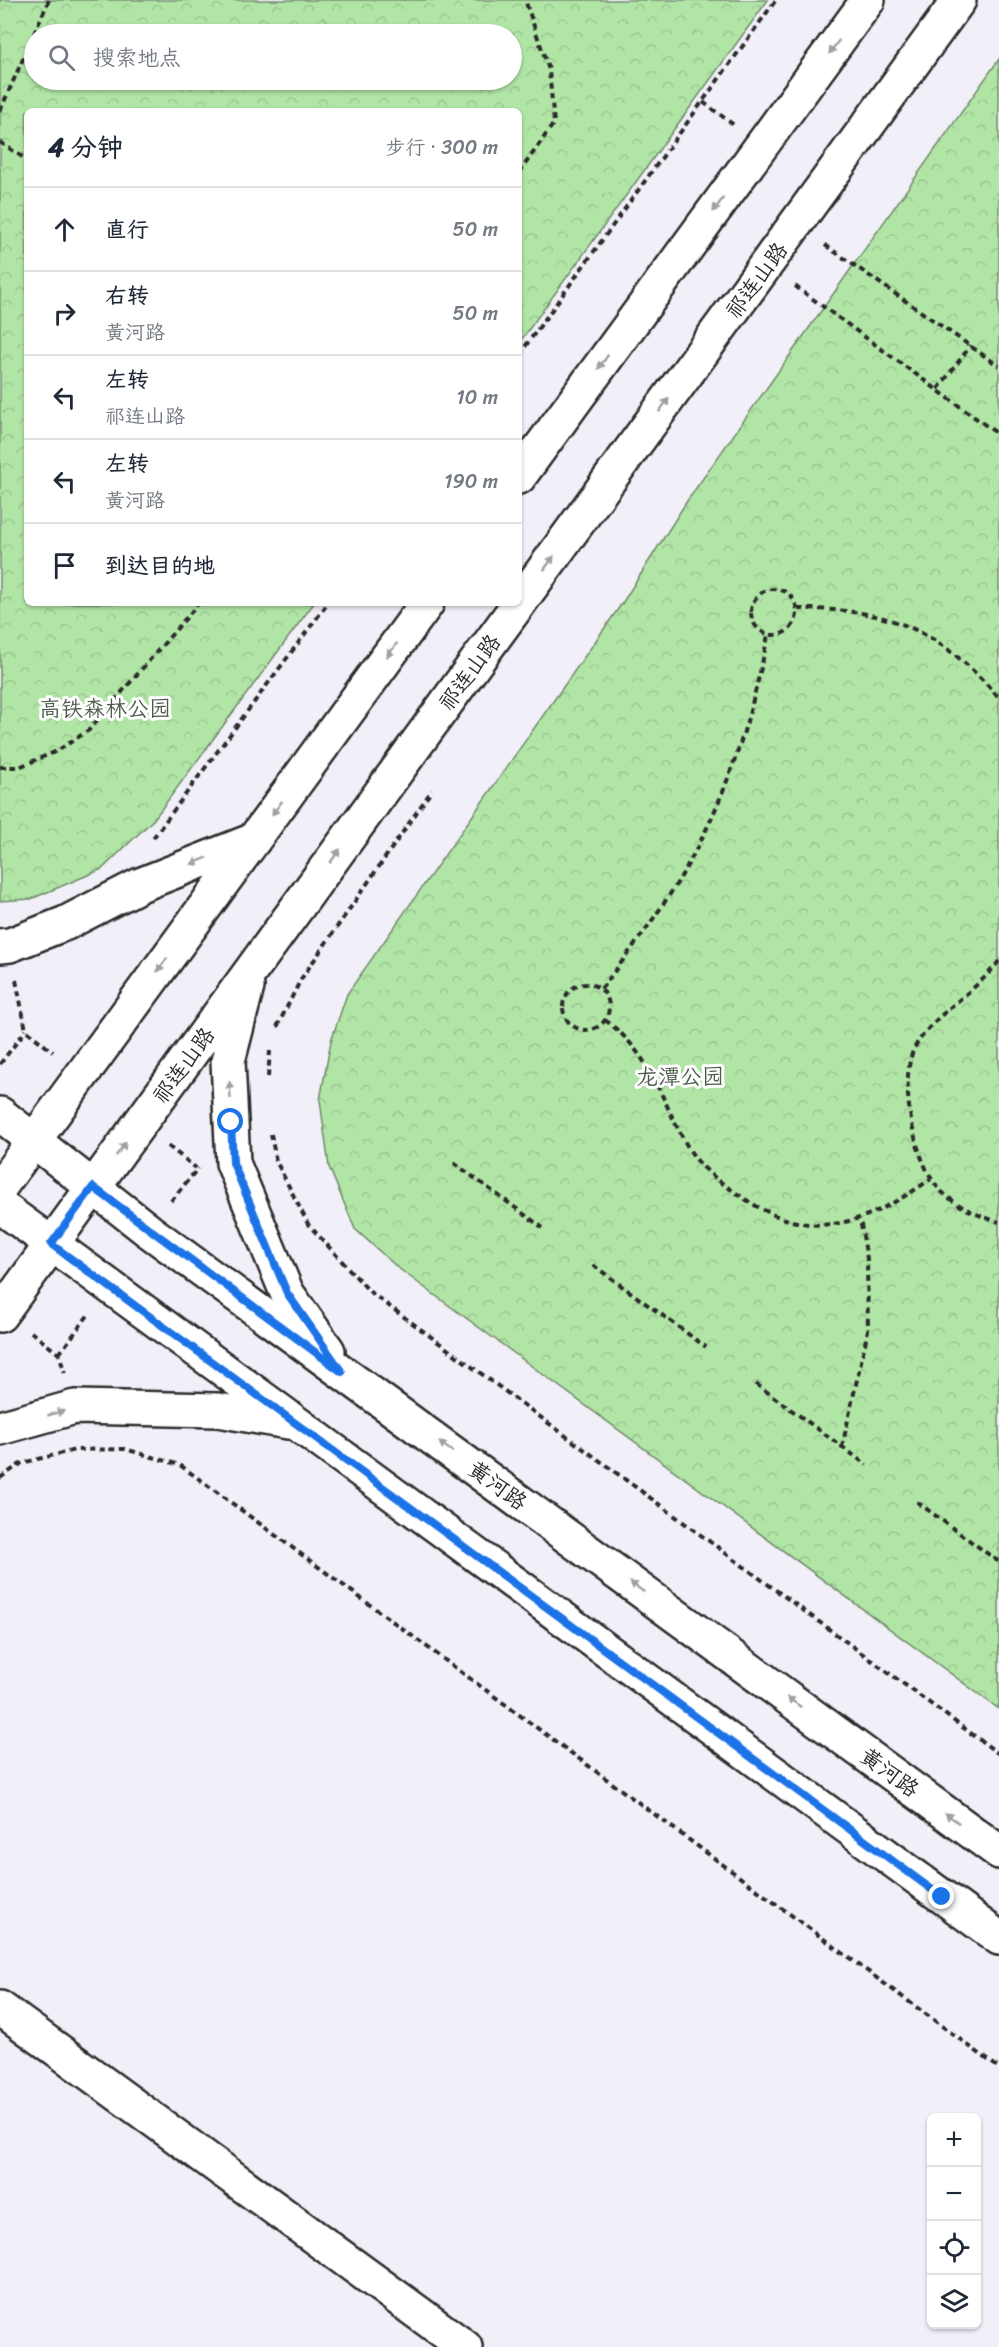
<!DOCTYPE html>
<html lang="zh">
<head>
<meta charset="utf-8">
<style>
	:root { --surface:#fff; --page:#f6f6f7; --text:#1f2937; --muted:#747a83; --line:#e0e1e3 }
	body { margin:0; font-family:Sriracha,"LXGW WenKai TC",sans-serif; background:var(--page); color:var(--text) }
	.controls { position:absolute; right:18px; bottom:18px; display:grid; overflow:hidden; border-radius:9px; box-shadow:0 2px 4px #0004 }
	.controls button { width:54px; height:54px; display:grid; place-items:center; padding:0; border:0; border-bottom:2px solid var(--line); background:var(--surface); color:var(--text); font:30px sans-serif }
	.stop { position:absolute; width:18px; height:18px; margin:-14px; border:4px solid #1a73e8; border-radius:50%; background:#fff }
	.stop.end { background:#1a73e8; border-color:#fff; box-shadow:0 2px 6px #0008 }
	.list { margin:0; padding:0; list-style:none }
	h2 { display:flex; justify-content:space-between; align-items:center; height:78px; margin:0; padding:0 24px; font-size:26px }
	h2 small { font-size:20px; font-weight:400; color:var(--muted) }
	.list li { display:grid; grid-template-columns:39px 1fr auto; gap:18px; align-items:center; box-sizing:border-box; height:84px; padding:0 24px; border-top:2px solid var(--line) }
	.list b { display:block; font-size:22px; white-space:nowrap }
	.list p { margin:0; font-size:20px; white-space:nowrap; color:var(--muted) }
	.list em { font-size:20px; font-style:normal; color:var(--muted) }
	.icon { flex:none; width:33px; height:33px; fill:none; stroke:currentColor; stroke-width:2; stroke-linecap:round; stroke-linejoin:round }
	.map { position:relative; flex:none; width:999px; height:2347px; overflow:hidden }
	.search { position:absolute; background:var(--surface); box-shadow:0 2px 4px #0004; left:24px; top:24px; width:498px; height:66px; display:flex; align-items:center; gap:15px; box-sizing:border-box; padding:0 21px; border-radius:33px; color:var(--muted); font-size:22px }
	.panel { position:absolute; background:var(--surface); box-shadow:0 2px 4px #0004; left:24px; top:108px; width:498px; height:498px; border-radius:9px }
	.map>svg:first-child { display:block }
</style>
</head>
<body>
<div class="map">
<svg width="999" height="2347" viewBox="0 0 999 2347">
	<defs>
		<pattern id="park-crowns" width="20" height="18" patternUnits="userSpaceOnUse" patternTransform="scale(1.5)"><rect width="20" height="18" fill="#b1e5a6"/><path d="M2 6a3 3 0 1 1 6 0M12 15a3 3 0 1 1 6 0" fill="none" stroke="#98c58f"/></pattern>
	</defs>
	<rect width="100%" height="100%" fill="#f1eff8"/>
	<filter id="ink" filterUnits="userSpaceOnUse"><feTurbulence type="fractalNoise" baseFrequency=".0167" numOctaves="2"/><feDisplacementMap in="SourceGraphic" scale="12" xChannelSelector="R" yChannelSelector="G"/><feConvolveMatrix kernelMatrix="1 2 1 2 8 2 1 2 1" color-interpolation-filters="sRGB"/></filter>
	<g filter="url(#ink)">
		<!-- park -->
		<path fill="url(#park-crowns)" stroke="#6e8868" stroke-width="1.5" fill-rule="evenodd" d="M 0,0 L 768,0 L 519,343 L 519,111 L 27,111 L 27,603 L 314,603 L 154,819 L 102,869 L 31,899 L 0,901 ZM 34,34 L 512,34 L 512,80 L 34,80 Z
			M 999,59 L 999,1709 L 398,1268 L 355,1229 L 329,1167 L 320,1100 L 331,1041 L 347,994 L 623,602 L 687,501 Z"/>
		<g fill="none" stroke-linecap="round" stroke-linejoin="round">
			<defs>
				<path id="street" d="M 0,2008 L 465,2347"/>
				<path id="secondary" d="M 519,477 L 868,0
					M 0,946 L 10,945 L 66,923 L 140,885 L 254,840
					M 247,987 L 228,1061 L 233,1163 L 287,1293 L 328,1351
					M 0,1114 L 149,1231 L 999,1852
					M 0,1187 L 427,603
					M 0,1206 L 999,1938
					M 0,1315 L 959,0
					M 0,1428 L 75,1407 L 218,1410 L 288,1422"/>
			</defs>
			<!-- street casing -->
			<use href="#street" stroke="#2b2b2b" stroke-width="38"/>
			<!-- secondary casing -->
			<use href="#secondary" stroke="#2b2b2b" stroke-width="38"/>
			<!-- path -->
			<path stroke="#2b2b2b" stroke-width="4" stroke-dasharray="6 4.5" stroke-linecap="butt" d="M 703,102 L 734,125
				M 0,111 L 49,0
				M 0,142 L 27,160
				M 519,173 L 554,123 L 549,70 L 525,0
				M 825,245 L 999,366
				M 795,286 L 999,435
				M 519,355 L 776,0
				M 938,389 L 971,345
				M751 612a23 23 0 1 1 46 0a23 23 0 1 1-46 0Z
				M 798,609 C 888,608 939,629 999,698
				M 0,767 L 19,767 L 57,751 L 89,730 L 199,603
				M 153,838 L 328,603
				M 999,961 C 975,993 937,1011 916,1045 C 896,1078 915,1167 942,1192 C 958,1207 979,1216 999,1222
				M 16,980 L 26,1030 L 53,1052
				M563 1007a23 23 0 1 1 46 0a23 23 0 1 1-46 0Z
				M 601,989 C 624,959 647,929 668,897 C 720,819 750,726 768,635
				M 605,1020 C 653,1055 661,1102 689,1149 C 701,1169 720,1182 739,1195 C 812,1246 864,1225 931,1179
				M 277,1027 L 301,979 L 432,790
				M 0,1064 L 26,1030
				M 268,1077 L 270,1051
				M 271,1134 L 276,1161 L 308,1224 L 370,1292 L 999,1754
				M 168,1146 L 196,1168
				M 454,1163 L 543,1228
				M 171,1201 L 198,1168
				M 593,1265 L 706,1347
				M 31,1332 L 59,1354 L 65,1373
				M 59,1354 L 89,1314
				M 756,1384 L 867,1465
				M 842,1447 L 868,1330 L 867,1259 L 860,1219
				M 0,1478 L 22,1463 L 75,1450 L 125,1449 L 180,1465 L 999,2068
				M 917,1502 L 999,1562"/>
			<!-- street -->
			<use href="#street" stroke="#fff" stroke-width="33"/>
			<!-- secondary -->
			<use href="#secondary" stroke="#fff" stroke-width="33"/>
		</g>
		<!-- one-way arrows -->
		<defs><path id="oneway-solid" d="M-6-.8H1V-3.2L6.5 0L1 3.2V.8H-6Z" transform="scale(1.5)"/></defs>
		<g fill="#a0a0a0">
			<use href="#oneway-solid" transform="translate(834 47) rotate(126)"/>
			<use href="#oneway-solid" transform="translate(718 205) rotate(126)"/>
			<use href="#oneway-solid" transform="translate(603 362) rotate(126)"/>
			<use href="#oneway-solid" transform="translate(664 405) rotate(-54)"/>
			<use href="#oneway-solid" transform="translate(549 563) rotate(-54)"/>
			<use href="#oneway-solid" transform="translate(392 650) rotate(126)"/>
			<use href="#oneway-solid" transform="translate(277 808) rotate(126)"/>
			<use href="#oneway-solid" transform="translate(335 856) rotate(-54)"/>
			<use href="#oneway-solid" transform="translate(199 861) rotate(158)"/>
			<use href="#oneway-solid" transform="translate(162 965) rotate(126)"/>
			<use href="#oneway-solid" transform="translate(230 1090) rotate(-93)"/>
			<use href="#oneway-solid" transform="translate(121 1149) rotate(-54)"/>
			<use href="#oneway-solid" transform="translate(56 1413) rotate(-16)"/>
			<use href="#oneway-solid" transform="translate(446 1447) rotate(-144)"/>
			<use href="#oneway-solid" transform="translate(637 1587) rotate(-144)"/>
			<use href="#oneway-solid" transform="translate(794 1702) rotate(-144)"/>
			<use href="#oneway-solid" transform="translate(952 1818) rotate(-144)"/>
		</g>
	</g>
	<g fill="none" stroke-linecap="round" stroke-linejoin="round" filter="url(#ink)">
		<!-- route -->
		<path stroke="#1a73e8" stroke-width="8" d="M 231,1122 L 233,1163 L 287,1293 L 342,1372 L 93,1187 L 51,1244 L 942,1897"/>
	</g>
	<g text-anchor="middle" stroke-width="6" stroke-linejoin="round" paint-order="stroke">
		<!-- street labels -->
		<g font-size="22" fill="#2b2b2b" stroke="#fff">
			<text transform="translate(756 280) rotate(-54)" y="8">祁连山路</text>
			<text transform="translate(469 672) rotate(-54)" y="8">祁连山路</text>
			<text transform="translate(183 1065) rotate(-54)" y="8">祁连山路</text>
			<text transform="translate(498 1485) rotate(36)" y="8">黄河路</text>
			<text transform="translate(890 1772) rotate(36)" y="8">黄河路</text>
		</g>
		<!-- park labels -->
		<g font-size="22" fill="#4c5a4a" stroke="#fff">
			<text x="105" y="716">高铁森林公园</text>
			<text x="680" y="1084">龙潭公园</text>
		</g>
	</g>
</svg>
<div class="controls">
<button>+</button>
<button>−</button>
<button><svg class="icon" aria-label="locate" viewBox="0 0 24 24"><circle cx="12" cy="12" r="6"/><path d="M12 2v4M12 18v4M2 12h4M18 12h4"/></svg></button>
<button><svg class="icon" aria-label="layers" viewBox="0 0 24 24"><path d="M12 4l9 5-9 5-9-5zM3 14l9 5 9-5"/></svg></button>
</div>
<div class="stop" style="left:231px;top:1122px"></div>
<div class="stop end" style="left:942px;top:1897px"></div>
<div class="search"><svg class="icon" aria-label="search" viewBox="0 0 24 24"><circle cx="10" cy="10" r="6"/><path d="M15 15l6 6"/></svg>搜索地点</div>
<section class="panel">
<h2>4 分钟<small>步行 · 300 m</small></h2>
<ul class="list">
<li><svg class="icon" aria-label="ahead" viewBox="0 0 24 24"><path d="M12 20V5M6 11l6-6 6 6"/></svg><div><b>直行</b></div><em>50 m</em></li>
<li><svg class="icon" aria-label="right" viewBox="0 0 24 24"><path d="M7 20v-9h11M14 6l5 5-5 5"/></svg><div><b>右转</b><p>黄河路</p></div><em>50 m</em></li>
<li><svg class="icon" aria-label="left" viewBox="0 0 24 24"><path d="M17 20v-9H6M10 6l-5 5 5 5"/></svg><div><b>左转</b><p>祁连山路</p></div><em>10 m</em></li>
<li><svg class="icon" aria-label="left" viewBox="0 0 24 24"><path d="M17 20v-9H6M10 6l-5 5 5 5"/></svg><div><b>左转</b><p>黄河路</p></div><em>190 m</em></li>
<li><svg class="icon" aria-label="arrive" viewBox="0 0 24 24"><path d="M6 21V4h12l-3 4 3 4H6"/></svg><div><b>到达目的地</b></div></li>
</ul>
</section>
</div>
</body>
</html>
